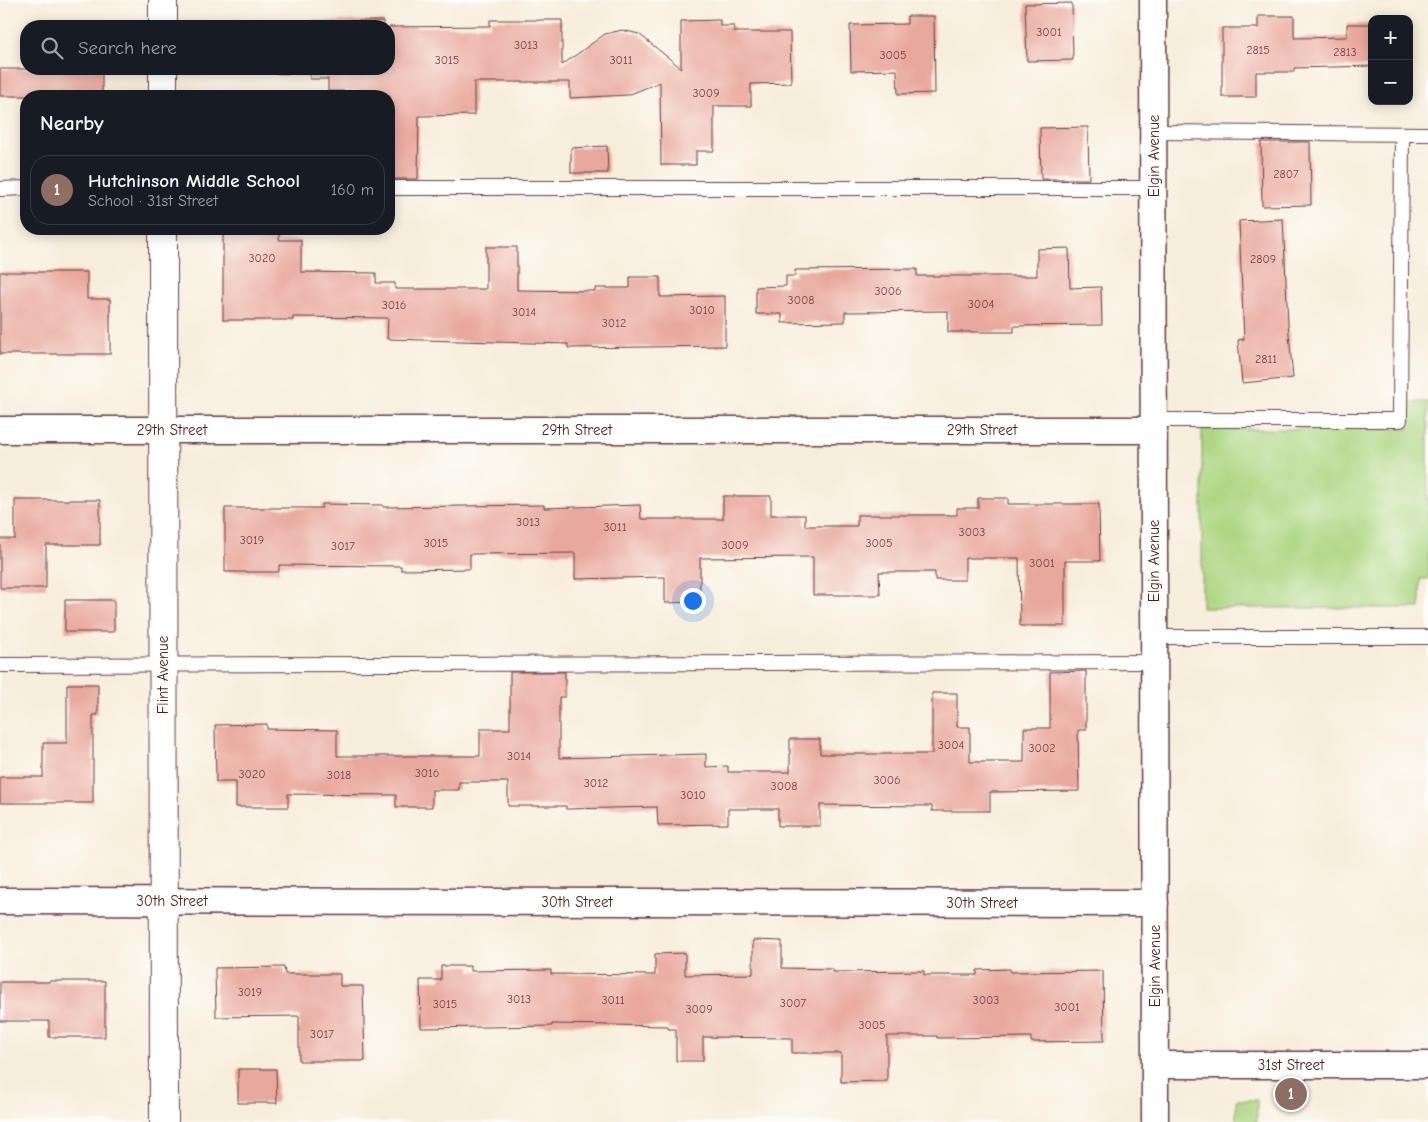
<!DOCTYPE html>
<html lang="en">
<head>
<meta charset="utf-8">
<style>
	:root { --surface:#171b24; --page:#20242c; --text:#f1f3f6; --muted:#9ea1a6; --line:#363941; --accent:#8c9099 }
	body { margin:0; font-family:"Comic Neue",sans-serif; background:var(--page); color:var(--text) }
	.controls { position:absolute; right:15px; top:15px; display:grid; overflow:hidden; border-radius:10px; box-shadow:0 2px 12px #0003 }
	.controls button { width:45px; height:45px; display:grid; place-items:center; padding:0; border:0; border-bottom:1px solid var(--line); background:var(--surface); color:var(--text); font:25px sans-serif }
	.you { position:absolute; left:692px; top:600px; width:18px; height:18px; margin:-12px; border:4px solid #fff; border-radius:50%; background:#1a73e8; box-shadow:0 0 0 8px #1a73e833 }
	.badge { display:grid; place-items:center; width:32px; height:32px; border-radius:50%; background:var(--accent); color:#fff; font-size:16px; font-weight:700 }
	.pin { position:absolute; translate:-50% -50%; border:2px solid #fff; box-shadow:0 1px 5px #0006 }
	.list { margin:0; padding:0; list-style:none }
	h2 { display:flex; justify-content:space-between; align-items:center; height:65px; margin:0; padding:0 20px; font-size:21px }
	h2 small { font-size:16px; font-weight:400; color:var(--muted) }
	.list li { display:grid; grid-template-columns:32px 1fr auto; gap:15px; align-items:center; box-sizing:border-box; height:70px; margin:0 10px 10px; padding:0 10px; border:1px solid var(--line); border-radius:20px }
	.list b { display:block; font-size:19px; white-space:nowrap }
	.list p { margin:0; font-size:16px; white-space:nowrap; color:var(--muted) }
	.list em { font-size:16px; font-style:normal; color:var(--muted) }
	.icon { flex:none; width:28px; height:28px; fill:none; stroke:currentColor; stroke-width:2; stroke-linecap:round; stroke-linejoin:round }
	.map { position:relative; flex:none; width:1428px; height:1122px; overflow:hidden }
	.search { position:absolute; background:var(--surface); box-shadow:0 2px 12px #0003; left:20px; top:20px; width:375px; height:55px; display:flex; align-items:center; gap:12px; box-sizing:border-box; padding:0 18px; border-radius:20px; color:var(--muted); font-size:19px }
	.panel { position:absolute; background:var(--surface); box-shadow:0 2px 12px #0003; left:20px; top:90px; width:375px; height:145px; border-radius:20px }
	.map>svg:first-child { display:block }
</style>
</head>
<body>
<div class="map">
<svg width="1428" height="1122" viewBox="0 0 1428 1122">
	<rect width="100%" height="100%" fill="#fdfcf7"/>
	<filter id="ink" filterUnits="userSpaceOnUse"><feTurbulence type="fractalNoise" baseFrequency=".02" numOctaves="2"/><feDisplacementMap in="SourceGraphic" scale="10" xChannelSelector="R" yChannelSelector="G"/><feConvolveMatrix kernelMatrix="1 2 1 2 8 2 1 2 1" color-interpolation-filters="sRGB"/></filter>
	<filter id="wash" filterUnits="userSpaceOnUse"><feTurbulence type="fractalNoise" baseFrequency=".0096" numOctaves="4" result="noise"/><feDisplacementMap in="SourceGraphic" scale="20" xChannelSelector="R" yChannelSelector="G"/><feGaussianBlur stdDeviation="1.12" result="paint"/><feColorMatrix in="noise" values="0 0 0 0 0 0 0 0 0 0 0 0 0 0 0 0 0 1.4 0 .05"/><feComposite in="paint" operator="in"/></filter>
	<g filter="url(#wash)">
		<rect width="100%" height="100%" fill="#f7eddb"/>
		<!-- green -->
		<path fill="#add783" stroke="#7c7b57" d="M 1408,402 L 1428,402 L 1428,579 L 1420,579 L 1420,608 L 1202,608 L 1202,429 L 1408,429 Z
			M 1236,1100 L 1257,1100 L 1257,1122 L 1236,1122 Z"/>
		<g id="blocks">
			<!-- building -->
			<path fill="#e9a89d" d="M 1072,3 L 1073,60 L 1027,61 L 1025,4 Z
				M 907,16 L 934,16 L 935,93 L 898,94 L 897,70 L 851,71 L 850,25 L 907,24 Z
				M 1258,16 L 1294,16 L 1294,38 L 1347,37 L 1347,24 L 1372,24 L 1372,66 L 1294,68 L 1294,72 L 1256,72 L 1256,97 L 1222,97 L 1222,28 L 1258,28 Z
				M 490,20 L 562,20 L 562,65 L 605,34 L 622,30 L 639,34 L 681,68 L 681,21 L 720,20 L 720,26 L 734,26 L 734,32 L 790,32 L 791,83 L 751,84 L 751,106 L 714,106 L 714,151 L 696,151 L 696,165 L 661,165 L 660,82 L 628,95 L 570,98 L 570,82 L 474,82 L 474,115 L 419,116 L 418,179 L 390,179 L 390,96 L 357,96 L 357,91 L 328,91 L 328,79 L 310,79 L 310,74 L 241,73 L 241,69 L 389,69 L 389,27 L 490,26 Z
				M 310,21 L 383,21 L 383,26 L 310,26 Z
				M 0,69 L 102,69 L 102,96 L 0,96 Z
				M 1088,127 L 1089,179 L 1041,179 L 1040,128 Z
				M 1261,142 L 1310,142 L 1311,205 L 1262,206 Z
				M 607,146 L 608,173 L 571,173 L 571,148 Z
				M 1283,219 L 1288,323 L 1293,378 L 1242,383 L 1238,340 L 1244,339 L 1239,221 Z
				M 223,229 L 279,229 L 279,240 L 301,240 L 301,272 L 376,273 L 376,283 L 395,283 L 395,289 L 486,289 L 486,247 L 517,247 L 517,290 L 595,291 L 595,288 L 630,288 L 630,277 L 660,277 L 660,297 L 725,296 L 725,346 L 568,348 L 568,344 L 387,339 L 388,318 L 293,317 L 293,320 L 223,320 Z
				M 1069,248 L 1070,288 L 1101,287 L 1102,325 L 1014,326 L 1014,332 L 948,332 L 948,311 L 845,312 L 845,322 L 782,323 L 782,314 L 756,314 L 756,287 L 786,286 L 786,276 L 795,276 L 795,270 L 917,269 L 917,276 L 1037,276 L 1037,249 Z
				M 0,272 L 87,272 L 87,299 L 110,299 L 110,354 L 0,354 Z
				M 723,496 L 771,496 L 771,515 L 805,515 L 805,526 L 857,526 L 857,515 L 957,515 L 957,508 L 978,508 L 978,498 L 1008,498 L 1008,504 L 1099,504 L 1100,561 L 1065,561 L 1065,626 L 1020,626 L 1019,558 L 965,558 L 965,580 L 935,580 L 935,572 L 879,572 L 880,595 L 813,595 L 813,557 L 700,558 L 700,602 L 665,603 L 665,577 L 575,579 L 575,553 L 470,554 L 470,569 L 401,570 L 401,566 L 279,565 L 279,572 L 225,572 L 225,508 L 322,508 L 322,504 L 383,505 L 383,507 L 544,505 L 544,508 L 640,505 L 641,519 L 723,519 Z
				M 15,500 L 100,500 L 100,545 L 46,545 L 46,588 L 0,588 L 0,539 L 15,539 Z
				M 65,600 L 114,600 L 114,632 L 65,632 Z
				M 1086,671 L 1086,730 L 1078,730 L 1079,791 L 990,792 L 990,811 L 932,811 L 932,806 L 820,805 L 820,826 L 778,826 L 778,809 L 728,809 L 728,824 L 658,825 L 657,807 L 566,809 L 566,806 L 508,806 L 508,782 L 459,782 L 459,790 L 432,790 L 432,807 L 396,807 L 396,795 L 288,794 L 288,807 L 236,807 L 236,782 L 216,782 L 215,725 L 267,724 L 267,729 L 337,730 L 337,756 L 480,756 L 480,729 L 510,729 L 510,672 L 565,672 L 565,697 L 559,697 L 559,758 L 706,754 L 706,767 L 728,766 L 728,772 L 790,772 L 790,739 L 820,739 L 820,754 L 932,754 L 932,693 L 957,693 L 957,727 L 970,727 L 970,762 L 1024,762 L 1024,728 L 1050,728 L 1050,672 Z
				M 67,684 L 98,684 L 98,715 L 93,715 L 93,803 L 0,803 L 0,777 L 43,777 L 43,743 L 67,743 Z
				M 753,940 L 782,941 L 782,968 L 833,969 L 833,972 L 924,971 L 924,975 L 977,975 L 977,970 L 1010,969 L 1010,972 L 1103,971 L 1104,1041 L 1031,1042 L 1031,1037 L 937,1038 L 937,1036 L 887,1036 L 887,1081 L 841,1082 L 841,1053 L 792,1053 L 792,1038 L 703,1037 L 703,1061 L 676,1061 L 676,1029 L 668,1029 L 668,1026 L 552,1024 L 552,1026 L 421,1028 L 420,980 L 441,980 L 441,966 L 470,966 L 470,971 L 551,970 L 551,974 L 655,975 L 655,954 L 685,953 L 685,975 L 753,974 Z
				M 284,967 L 285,974 L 340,974 L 340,986 L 363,986 L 365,1061 L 299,1061 L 299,1016 L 216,1017 L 215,968 Z
				M 49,981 L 105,981 L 105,1037 L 49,1037 L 49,1021 L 0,1021 L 0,982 L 49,982 Z
				M 238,1069 L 276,1069 L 277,1103 L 238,1103 Z"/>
		</g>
	</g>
	<g filter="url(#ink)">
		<use href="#blocks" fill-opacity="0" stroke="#643e45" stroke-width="1"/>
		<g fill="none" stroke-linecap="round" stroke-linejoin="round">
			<defs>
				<path id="lane" d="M 1153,132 L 1428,134
					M 389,188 L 1154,188
					M 0,189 L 26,188
					M 1154,420 L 1400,420 L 1402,134
					M 1154,637 L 1428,637
					M 0,665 L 1155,662"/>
				<path id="street" d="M 1153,0 L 1155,1122
					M 0,430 L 1154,430
					M 0,901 L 1155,903
					M 1155,1065 L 1428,1065"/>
				<path id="secondary" d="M 163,0 L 163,26
					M 163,69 L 163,96
					M 163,229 L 164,1122"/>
			</defs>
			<!-- lane casing -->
			<use href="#lane" stroke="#643e45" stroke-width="16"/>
			<!-- street casing -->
			<use href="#street" stroke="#643e45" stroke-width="29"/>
			<!-- secondary casing -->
			<use href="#secondary" stroke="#643e45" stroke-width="30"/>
			<!-- lane -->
			<use href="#lane" stroke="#fff" stroke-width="14"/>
			<!-- street -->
			<use href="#street" stroke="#fff" stroke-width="26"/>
			<!-- secondary -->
			<use href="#secondary" stroke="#fff" stroke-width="28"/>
		</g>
	</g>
	<g text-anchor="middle" stroke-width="4.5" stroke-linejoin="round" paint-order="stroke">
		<!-- number labels -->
		<g font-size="12" fill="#724148">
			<text x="1049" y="36">3001</text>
			<text x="526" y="49">3013</text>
			<text x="1258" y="54">2815</text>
			<text x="1345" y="56">2813</text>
			<text x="893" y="59">3005</text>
			<text x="447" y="64">3015</text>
			<text x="621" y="64">3011</text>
			<text x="706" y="97">3009</text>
			<text x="1286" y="178">2807</text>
			<text x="262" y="262">3020</text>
			<text x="1263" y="263">2809</text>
			<text x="888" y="295">3006</text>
			<text x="801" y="304">3008</text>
			<text x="981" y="308">3004</text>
			<text x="394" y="309">3016</text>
			<text x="702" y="314">3010</text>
			<text x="524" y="316">3014</text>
			<text x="614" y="327">3012</text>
			<text x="1266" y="363">2811</text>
			<text x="528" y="526">3013</text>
			<text x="615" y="531">3011</text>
			<text x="972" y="536">3003</text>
			<text x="252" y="544">3019</text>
			<text x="436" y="547">3015</text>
			<text x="879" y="547">3005</text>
			<text x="735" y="549">3009</text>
			<text x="343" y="550">3017</text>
			<text x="1042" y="567">3001</text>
			<text x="951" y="749">3004</text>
			<text x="1042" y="752">3002</text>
			<text x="519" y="760">3014</text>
			<text x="427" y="777">3016</text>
			<text x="252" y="778">3020</text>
			<text x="339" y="779">3018</text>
			<text x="887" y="784">3006</text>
			<text x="596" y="787">3012</text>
			<text x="784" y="790">3008</text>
			<text x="693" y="799">3010</text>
			<text x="250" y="996">3019</text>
			<text x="519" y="1003">3013</text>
			<text x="613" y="1004">3011</text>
			<text x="986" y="1004">3003</text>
			<text x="793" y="1007">3007</text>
			<text x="445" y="1008">3015</text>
			<text x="1067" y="1011">3001</text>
			<text x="699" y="1013">3009</text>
			<text x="872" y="1029">3005</text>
			<text x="322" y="1038">3017</text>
		</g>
		<!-- street labels -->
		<g font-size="15" fill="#4a1f2b" stroke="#fdfcf7">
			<text transform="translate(1154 156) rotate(-90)" y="5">Elgin Avenue</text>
			<text x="172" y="435">29th Street</text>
			<text x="577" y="435">29th Street</text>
			<text x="982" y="435">29th Street</text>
			<text transform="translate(1154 561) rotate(-90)" y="5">Elgin Avenue</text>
			<text transform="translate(163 675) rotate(-90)" y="5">Flint Avenue</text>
			<text x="172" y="906">30th Street</text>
			<text x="577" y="907">30th Street</text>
			<text x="982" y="908">30th Street</text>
			<text transform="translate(1155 966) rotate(-90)" y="5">Elgin Avenue</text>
			<text x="1291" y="1070">31st Street</text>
		</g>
	</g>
</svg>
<div class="controls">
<button>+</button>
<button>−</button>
</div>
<div class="you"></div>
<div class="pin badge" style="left:1291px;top:1094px;background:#8d6e63">1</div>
<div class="search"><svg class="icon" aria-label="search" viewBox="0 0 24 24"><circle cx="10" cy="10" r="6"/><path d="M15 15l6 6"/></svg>Search here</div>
<section class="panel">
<h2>Nearby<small></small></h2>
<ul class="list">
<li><span class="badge" style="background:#8d6e63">1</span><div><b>Hutchinson Middle School</b><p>School · 31st Street</p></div><em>160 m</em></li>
</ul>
</section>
</div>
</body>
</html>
